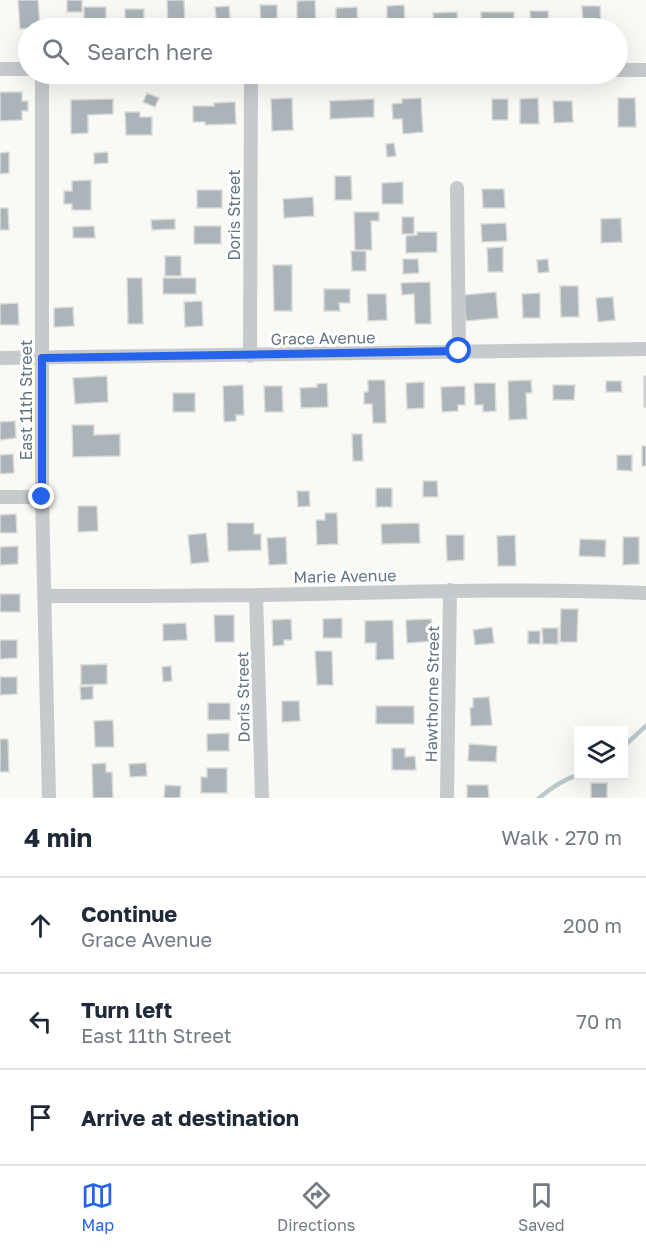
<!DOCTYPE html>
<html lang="en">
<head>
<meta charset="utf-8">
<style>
	:root { --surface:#fff; --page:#f2f2f3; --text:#1f2937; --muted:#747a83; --line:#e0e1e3; --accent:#2563eb }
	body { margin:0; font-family:"Golos Text",sans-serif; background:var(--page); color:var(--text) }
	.controls { position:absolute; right:18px; bottom:18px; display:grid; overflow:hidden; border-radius:0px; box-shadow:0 6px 24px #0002 }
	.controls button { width:54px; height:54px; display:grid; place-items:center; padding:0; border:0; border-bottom:2px solid var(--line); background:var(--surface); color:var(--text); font:30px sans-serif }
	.stop { position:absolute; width:18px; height:18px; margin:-14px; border:4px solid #2563eb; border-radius:50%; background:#fff }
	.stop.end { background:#2563eb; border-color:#fff; box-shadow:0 2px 6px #0008 }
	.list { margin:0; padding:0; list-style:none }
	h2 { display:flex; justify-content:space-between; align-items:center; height:78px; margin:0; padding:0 24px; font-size:26px }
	h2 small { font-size:20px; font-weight:400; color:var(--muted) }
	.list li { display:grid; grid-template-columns:39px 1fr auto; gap:18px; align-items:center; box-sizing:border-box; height:96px; padding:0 24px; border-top:2px solid var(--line) }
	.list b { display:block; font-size:22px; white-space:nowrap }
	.list p { margin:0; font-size:20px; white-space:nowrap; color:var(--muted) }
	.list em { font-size:20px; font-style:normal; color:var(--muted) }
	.icon { flex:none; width:33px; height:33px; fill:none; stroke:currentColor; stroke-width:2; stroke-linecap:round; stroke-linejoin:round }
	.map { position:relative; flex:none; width:646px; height:798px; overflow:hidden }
	.search { position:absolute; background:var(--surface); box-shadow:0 6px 24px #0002; left:18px; right:18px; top:18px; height:66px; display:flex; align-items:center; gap:15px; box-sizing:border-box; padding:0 21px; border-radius:33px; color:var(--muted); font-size:22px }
	.sheet { height:366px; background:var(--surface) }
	nav { display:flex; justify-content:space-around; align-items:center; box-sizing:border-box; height:84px; border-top:2px solid var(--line); background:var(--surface); font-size:16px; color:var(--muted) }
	nav a { display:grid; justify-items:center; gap:3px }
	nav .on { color:var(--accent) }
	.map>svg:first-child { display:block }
</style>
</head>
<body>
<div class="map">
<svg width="646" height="798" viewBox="0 0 646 798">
	<rect width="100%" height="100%" fill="#f9f9f6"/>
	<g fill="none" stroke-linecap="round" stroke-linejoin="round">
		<!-- stream -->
		<path stroke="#bcc9cc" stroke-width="4.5" d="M 624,746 L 646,726
			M 539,798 C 551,788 564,779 578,775"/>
	</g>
	<!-- building -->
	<path fill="#abb4b9" stroke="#dbdbd8" stroke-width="1.5" d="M 18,0 L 38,0 L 40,27 L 20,29 Z
		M 67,0 L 82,0 L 82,12 L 67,12 Z
		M 167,0 L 184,0 L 185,28 L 168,28 Z
		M 315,0 L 316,28 L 297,28 L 297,1 Z
		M 260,5 L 277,5 L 277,28 L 261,28 Z
		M 404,5 L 405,28 L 383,28 L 383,21 L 387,21 L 387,6 Z
		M 229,6 L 231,27 L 217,28 L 215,7 Z
		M 582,6 L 600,6 L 601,26 L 583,27 Z
		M 84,7 L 106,7 L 106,28 L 84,28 Z
		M 357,7 L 358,28 L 336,28 L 336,8 Z
		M 125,9 L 144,9 L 144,28 L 125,28 Z
		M 530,11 L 548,11 L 549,28 L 531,28 Z
		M 457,12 L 458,28 L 430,28 L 430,22 L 434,22 L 433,13 Z
		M 481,12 L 514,12 L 514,24 L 481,25 Z
		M 0,92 L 22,92 L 22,101 L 28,101 L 28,111 L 22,111 L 22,120 L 0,121 Z
		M 147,93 L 159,98 L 155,107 L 143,102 Z
		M 292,98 L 293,130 L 272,131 L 271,99 Z
		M 421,98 L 423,132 L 403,134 L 402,119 L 393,119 L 392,104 L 402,103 L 402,99 Z
		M 538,98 L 539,124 L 520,124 L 520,99 Z
		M 618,98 L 635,98 L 636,127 L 618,127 Z
		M 113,99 L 113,114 L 88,115 L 88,133 L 71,134 L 71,100 Z
		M 374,99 L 374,117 L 330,119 L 330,101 Z
		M 492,99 L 508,99 L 508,120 L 492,120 Z
		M 553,101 L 572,101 L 573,122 L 554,123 Z
		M 235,102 L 236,124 L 205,125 L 205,122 L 193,122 L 193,106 L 214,106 L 214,103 Z
		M 125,112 L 140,112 L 140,117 L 152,117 L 152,135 L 126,135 Z
		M 394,143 L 396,156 L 387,157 L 386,144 Z
		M 9,152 L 9,173 L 0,174 L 0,153 Z
		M 108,152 L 108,163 L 94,164 L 94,153 Z
		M 335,176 L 351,176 L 352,200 L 335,200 Z
		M 91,180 L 91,210 L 72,210 L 72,204 L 64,204 L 64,191 L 72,191 L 72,181 Z
		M 403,182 L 403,204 L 382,204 L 382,183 Z
		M 482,189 L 504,189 L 505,208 L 483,208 Z
		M 197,190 L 222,190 L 222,208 L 197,208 Z
		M 313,197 L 314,216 L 284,218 L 283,199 Z
		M 0,208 L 8,208 L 9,230 L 0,230 Z
		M 354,212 L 379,212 L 379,221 L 371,221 L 372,250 L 355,250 Z
		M 402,217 L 414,217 L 414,234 L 402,234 Z
		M 621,218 L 622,242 L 601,243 L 601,219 Z
		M 175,219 L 175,229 L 152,230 L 151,220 Z
		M 506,223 L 507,241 L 482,242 L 481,224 Z
		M 94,226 L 95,238 L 73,238 L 73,227 Z
		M 194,226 L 221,226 L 221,244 L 194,244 Z
		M 417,232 L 437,232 L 437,252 L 406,253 L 406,236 L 417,235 Z
		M 503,247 L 503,272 L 488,272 L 487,248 Z
		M 351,251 L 366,251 L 366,271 L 352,271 Z
		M 165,256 L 181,256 L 181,276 L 165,276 Z
		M 403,259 L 418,259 L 419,273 L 403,274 Z
		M 548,259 L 549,272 L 538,273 L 537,260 Z
		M 273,265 L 292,265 L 292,311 L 274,311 Z
		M 127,278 L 142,278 L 143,324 L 128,324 Z
		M 163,278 L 196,278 L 196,294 L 163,294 Z
		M 430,282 L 431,324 L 415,324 L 414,294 L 402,295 L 401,283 Z
		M 560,286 L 578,286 L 579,317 L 561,317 Z
		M 324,289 L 350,289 L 350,303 L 339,303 L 340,311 L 324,311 Z
		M 496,292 L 498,318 L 466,321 L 464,295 Z
		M 540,293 L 540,318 L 523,318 L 522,294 Z
		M 367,294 L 386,294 L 387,320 L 368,321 Z
		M 613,297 L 615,320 L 598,322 L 596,298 Z
		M 202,301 L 203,326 L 185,327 L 184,302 Z
		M 18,303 L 19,325 L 0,325 L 0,304 Z
		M 73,307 L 74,326 L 54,327 L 54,308 Z
		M 107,376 L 108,402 L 75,404 L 73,378 Z
		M 644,376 L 646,376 L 646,407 L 644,407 Z
		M 368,380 L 385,380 L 386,423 L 373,423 L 372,404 L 364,404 L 364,392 L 368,392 Z
		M 531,380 L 532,393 L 526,393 L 527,419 L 509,420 L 508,381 Z
		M 606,381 L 621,381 L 622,392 L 606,392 Z
		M 424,382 L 424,408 L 407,409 L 406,383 Z
		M 327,383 L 328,407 L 301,408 L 300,388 L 317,387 L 317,384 Z
		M 474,383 L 495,383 L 496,411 L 483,412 L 483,405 L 475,405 Z
		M 243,385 L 244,415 L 236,415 L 236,421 L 224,422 L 223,386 Z
		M 553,385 L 575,385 L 574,400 L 553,400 Z
		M 264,386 L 282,386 L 283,412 L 265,412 Z
		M 465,386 L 465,405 L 458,405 L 458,411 L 442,412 L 441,387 Z
		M 173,393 L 195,393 L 195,412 L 173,412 Z
		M 15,421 L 16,438 L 0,440 L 0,422 Z
		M 72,425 L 94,425 L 94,435 L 120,434 L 120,456 L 73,457 Z
		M 352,434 L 362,434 L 363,461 L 353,461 Z
		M 642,446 L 646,446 L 646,466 L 642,466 Z
		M 13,454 L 14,473 L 0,474 L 0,455 Z
		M 617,455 L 632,455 L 632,471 L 617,470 Z
		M 423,481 L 437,481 L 438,497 L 423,497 Z
		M 376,488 L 392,488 L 392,507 L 376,507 Z
		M 297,491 L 309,491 L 310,506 L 298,507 Z
		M 78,506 L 97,506 L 98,531 L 78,532 Z
		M 325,513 L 337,513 L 338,544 L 317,545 L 316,520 L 325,520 Z
		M 16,514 L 17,533 L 0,533 L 0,515 Z
		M 227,523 L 254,523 L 254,534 L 261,534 L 261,550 L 228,551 Z
		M 419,523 L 420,543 L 382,544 L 381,524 Z
		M 206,533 L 209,562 L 191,564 L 188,535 Z
		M 446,535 L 464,535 L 464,560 L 447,561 Z
		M 515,535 L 516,566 L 498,566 L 497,536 Z
		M 286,537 L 287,564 L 269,565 L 267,538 Z
		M 623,537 L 639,537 L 639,564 L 623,565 Z
		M 580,539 L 606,540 L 605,557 L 579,556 Z
		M 18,546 L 18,564 L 0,565 L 0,547 Z
		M 0,594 L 20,594 L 20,612 L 0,612 Z
		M 561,609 L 578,609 L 577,642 L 560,642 Z
		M 214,615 L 234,615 L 234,642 L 215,642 Z
		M 342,618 L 342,638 L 323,638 L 323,619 Z
		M 291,619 L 292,640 L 284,640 L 284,645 L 273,646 L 272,620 Z
		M 431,619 L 435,641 L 407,643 L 406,620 Z
		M 393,620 L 394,659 L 376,660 L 376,643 L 365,643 L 365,621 Z
		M 186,623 L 187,640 L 163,641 L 163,624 Z
		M 492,627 L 494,643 L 475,645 L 473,630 Z
		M 542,628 L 558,628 L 558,644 L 543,644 Z
		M 528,631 L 540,631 L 540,644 L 528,644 Z
		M 0,640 L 17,640 L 17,658 L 0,659 Z
		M 315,651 L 332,651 L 333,685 L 317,685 Z
		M 107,664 L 107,684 L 81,685 L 81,665 Z
		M 171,666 L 172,681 L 163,682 L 162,667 Z
		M 0,677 L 17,677 L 17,694 L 0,695 Z
		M 93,686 L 93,699 L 81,700 L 80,687 Z
		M 489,697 L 492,725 L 471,726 L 470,708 L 473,707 L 473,698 Z
		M 282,701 L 299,701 L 300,721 L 282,722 Z
		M 208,703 L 230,703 L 230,720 L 208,720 Z
		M 376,706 L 414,706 L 414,724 L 376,724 Z
		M 113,720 L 114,747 L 95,747 L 94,721 Z
		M 229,733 L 229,751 L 207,751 L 207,734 Z
		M 0,739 L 8,739 L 9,772 L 0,772 Z
		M 469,744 L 497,746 L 496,762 L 468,761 Z
		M 392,748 L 405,748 L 405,757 L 415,756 L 416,770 L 392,770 Z
		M 106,763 L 106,772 L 112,772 L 113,798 L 93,798 L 92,764 Z
		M 146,763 L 147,776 L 130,777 L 129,764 Z
		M 207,768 L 227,768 L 227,793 L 201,793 L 201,777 L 207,777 Z
		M 591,783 L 607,783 L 607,798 L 591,798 Z
		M 165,785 L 181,786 L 180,798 L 164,798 Z
		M 467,785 L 488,785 L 489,798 L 467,798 Z"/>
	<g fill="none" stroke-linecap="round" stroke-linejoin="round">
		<!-- minor -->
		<path stroke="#c6cacd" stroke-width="14" d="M 0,69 L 28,69
			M 618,70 L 646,70
			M 42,74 L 42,497 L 49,798
			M 457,188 L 459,351
			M 250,356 L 251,74
			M 0,358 L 646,349
			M 0,497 L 42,497
			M 256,595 L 262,798
			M 44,596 C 116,596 187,596 259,595 C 388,593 517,587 646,593
			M 447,798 L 450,590"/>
	</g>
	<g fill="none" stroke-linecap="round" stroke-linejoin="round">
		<!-- route -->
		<path stroke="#2563eb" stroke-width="8" d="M 42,497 L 42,358 L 459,351"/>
	</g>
	<g text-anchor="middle" stroke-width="6" stroke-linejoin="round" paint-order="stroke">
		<!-- street labels -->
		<g font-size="16" fill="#637482" stroke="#fff">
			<text transform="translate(234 215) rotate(-90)" y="6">Doris Street</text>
			<text transform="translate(323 338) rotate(-1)" y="6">Grace Avenue</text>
			<text transform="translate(26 400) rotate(-90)" y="6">East 11th Street</text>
			<text transform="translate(345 576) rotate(-1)" y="6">Marie Avenue</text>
			<text transform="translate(432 694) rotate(-89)" y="6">Hawthorne Street</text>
			<text transform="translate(243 697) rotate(-91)" y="6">Doris Street</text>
		</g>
	</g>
</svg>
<div class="controls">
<button><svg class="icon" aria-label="layers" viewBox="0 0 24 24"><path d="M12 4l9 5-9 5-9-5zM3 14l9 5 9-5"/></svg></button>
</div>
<div class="stop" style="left:459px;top:351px"></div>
<div class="stop end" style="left:42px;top:497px"></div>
<div class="search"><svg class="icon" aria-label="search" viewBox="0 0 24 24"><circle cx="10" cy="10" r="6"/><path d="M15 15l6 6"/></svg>Search here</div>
</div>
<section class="sheet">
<h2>4 min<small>Walk · 270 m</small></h2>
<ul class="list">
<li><svg class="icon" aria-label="ahead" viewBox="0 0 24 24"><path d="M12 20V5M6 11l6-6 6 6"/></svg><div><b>Continue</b><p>Grace Avenue</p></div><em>200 m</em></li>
<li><svg class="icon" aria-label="left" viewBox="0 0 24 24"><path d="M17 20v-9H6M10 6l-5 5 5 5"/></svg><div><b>Turn left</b><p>East 11th Street</p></div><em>70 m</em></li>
<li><svg class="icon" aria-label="arrive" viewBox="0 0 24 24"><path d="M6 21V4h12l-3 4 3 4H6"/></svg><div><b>Arrive at destination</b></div></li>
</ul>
</section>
<nav>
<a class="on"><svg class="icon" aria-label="map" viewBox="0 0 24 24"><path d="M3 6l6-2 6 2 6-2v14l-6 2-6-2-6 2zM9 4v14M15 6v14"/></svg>Map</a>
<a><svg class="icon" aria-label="directions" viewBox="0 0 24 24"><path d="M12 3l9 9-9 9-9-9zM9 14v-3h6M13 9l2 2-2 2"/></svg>Directions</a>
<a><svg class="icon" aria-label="saved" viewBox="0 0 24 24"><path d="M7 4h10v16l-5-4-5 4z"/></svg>Saved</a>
</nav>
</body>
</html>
